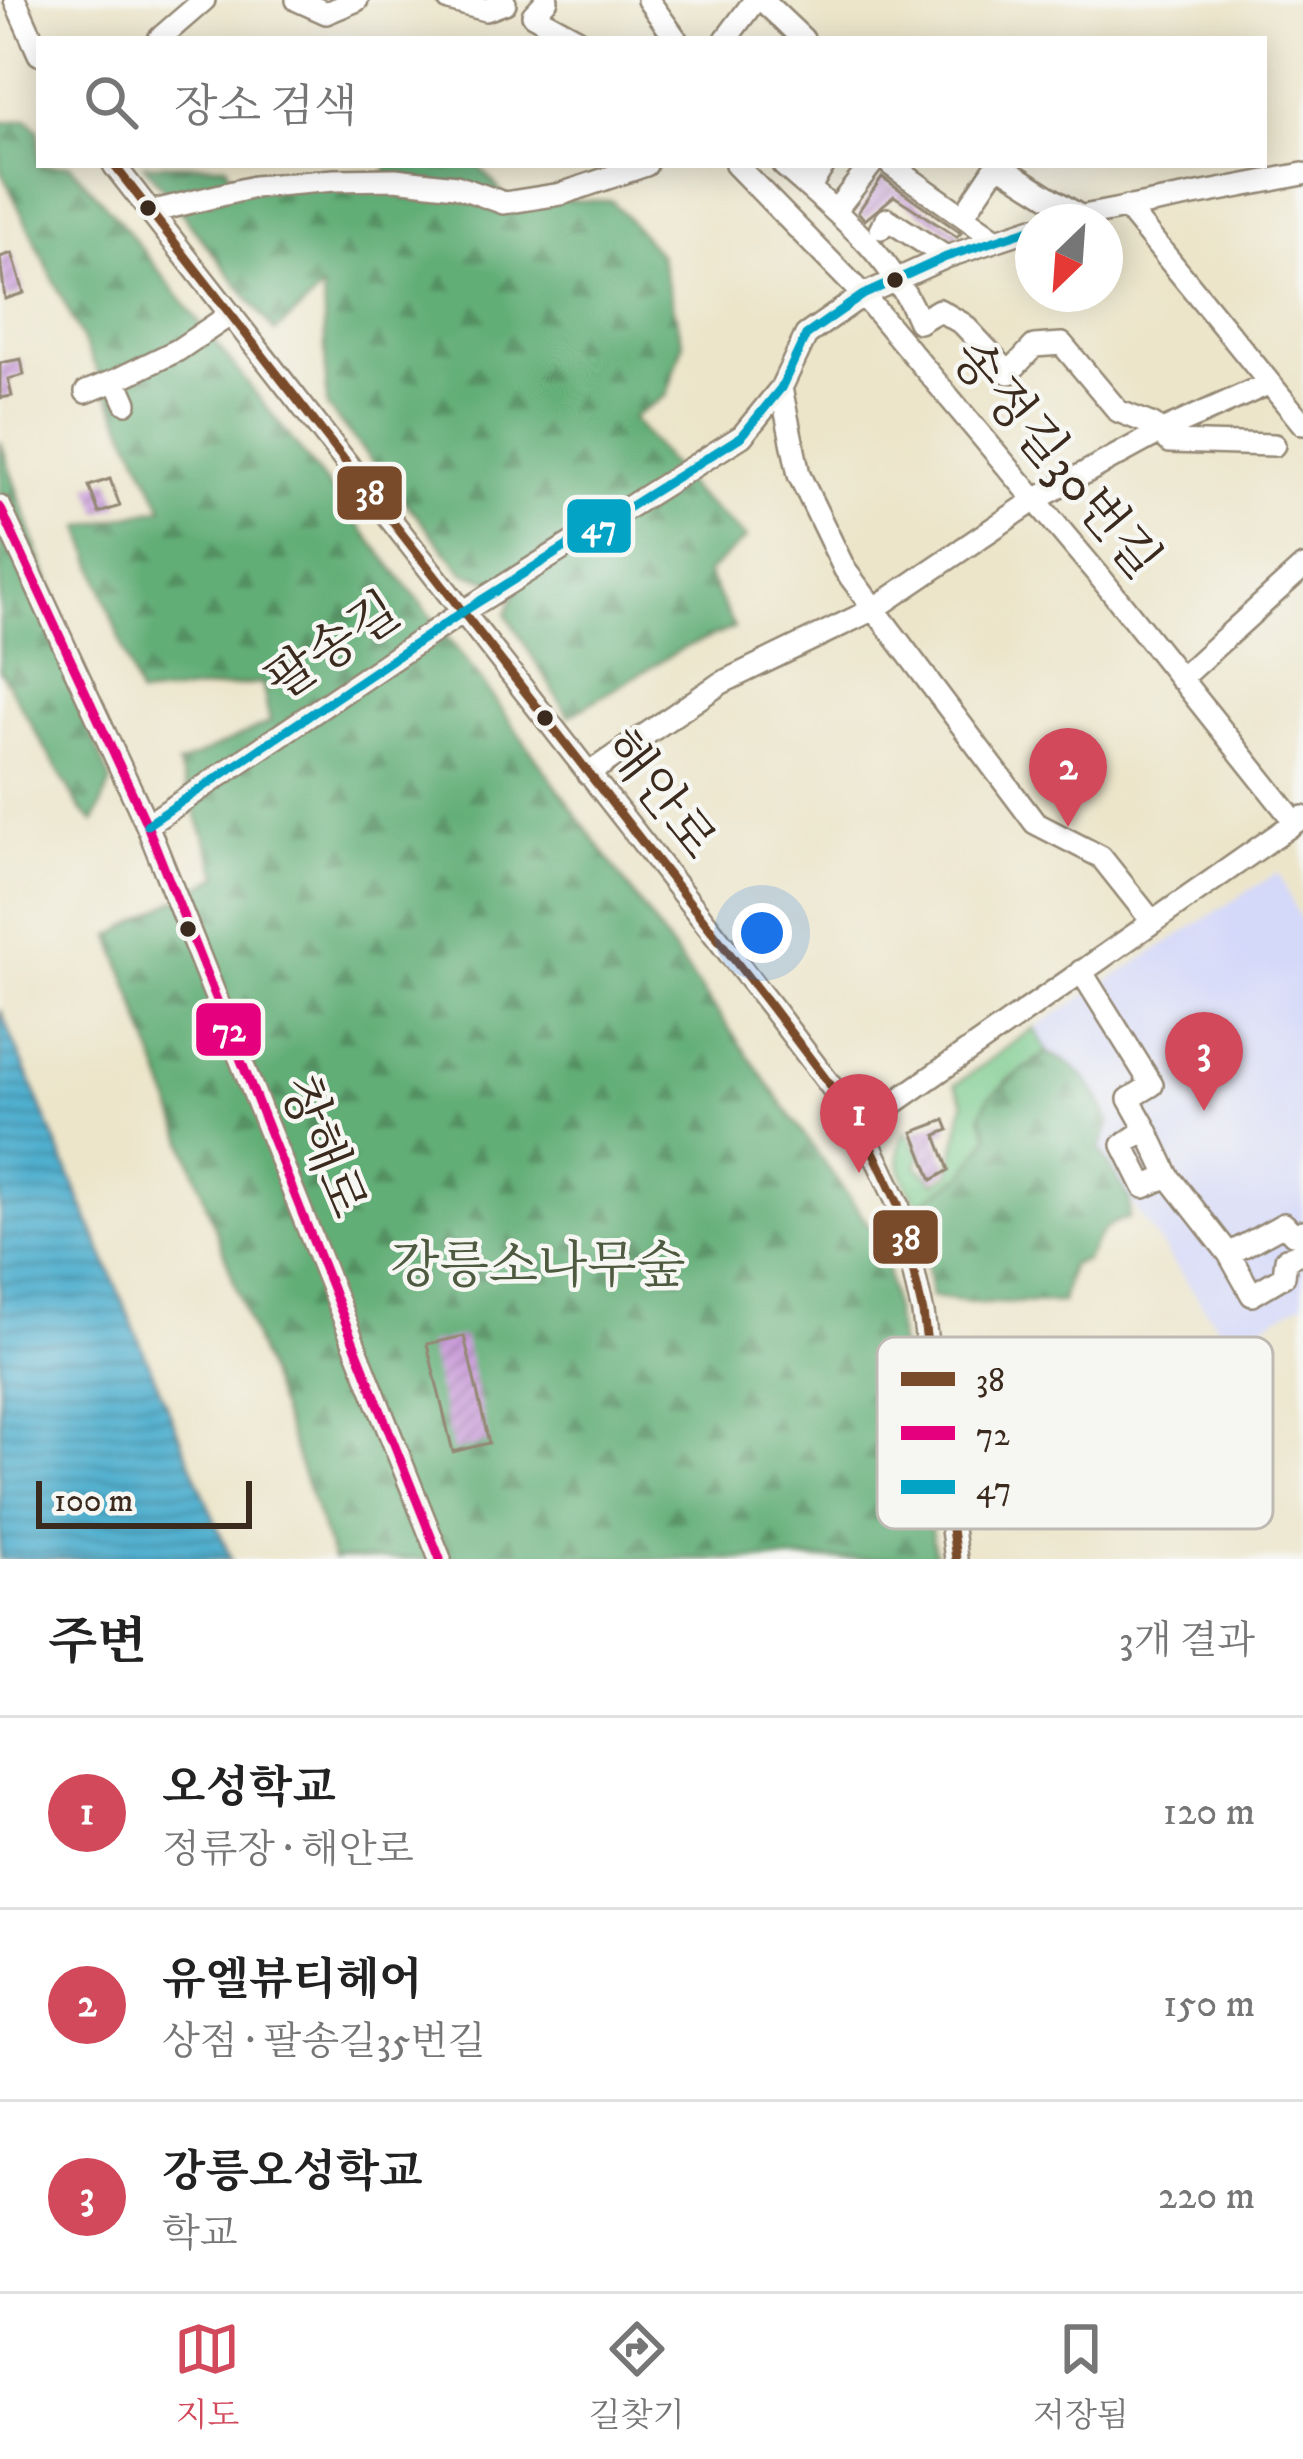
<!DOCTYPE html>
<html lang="ko">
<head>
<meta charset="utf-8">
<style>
	:root { --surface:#fff; --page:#f6f6f6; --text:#222; --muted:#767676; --line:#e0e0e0; --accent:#d1495b }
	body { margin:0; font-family:"IM FELL DW Pica","Noto Serif KR",serif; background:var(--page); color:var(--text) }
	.compass { position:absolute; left:1015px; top:204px; width:108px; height:108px; border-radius:50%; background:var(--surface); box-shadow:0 6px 30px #0003; rotate:205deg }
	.scale { position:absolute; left:36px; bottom:30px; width:216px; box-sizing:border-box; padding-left:12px; border:6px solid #3b2a1e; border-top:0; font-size:33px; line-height:42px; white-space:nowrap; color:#3b2a1e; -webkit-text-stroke:9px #f6f6f2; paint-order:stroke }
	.you { position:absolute; left:762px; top:933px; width:42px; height:42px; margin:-30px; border:9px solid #fff; border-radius:50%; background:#1a73e8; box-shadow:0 0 0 18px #1a73e833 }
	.badge { display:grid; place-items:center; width:78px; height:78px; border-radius:50%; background:var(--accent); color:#fff; font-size:39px; font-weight:700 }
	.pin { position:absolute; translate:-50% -99px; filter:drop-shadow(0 3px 6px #0008) }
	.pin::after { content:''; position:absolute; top:63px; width:42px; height:36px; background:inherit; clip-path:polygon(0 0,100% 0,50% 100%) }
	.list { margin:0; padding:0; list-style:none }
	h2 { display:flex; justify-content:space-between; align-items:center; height:156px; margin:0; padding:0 48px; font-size:51px }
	h2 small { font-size:39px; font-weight:400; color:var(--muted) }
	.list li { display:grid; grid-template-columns:78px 1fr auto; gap:36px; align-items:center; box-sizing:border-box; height:192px; padding:0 48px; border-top:3px solid var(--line) }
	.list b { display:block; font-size:45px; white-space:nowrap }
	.list p { margin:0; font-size:39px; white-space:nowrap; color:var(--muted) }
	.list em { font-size:39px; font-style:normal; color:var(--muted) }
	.icon { flex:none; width:66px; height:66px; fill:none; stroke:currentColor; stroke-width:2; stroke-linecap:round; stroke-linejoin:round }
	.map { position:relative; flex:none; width:1303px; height:1559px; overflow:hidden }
	.search { position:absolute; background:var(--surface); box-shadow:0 6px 30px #0003; left:36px; right:36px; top:36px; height:132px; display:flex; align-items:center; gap:30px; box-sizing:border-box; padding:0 42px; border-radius:0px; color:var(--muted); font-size:45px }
	.sheet { height:732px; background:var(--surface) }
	nav { display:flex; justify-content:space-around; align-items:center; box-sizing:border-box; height:168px; border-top:3px solid var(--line); background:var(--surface); font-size:33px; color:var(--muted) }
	nav a { display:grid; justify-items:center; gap:6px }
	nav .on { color:var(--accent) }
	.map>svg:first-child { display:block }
</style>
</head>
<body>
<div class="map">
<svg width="1303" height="1559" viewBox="0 0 1303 1559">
	<defs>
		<pattern id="forest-firs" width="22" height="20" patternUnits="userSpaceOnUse" patternTransform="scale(3)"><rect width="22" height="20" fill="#62ae77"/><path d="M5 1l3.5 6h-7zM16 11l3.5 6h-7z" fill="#528e61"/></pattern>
		<pattern id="water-rules" width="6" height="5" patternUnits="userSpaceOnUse" patternTransform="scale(3)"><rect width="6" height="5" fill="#50afce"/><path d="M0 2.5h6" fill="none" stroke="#448fa7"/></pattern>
		<pattern id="building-hatch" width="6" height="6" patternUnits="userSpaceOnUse" patternTransform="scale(3)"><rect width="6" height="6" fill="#c798d8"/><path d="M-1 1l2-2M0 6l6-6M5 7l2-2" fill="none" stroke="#a37caf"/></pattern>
	</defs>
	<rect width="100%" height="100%" fill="#f6f6f2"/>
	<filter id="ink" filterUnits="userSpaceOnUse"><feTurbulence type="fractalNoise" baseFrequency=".00833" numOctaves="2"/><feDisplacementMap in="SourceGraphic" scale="24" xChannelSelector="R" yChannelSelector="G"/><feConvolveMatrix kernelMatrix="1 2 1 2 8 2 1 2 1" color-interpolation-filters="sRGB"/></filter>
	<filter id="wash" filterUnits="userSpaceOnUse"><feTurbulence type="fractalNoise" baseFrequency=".004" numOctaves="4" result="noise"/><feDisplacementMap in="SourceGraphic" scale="48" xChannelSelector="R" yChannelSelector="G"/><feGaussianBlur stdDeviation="2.7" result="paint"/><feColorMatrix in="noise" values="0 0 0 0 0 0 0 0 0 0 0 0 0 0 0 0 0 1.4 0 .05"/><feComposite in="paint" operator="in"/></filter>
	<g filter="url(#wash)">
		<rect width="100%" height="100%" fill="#ece5ca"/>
		<!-- built -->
		<path fill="#d4d8f9" d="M 1278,872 L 1303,925 L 1303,1303 L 1229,1343 L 1130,1200 L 1100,1149 L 1103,1139 L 1034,1028 Z"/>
		<!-- grass -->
		<path fill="#78ca8b" stroke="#5a7a54" stroke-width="3" d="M 1034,1028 L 1049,1054 L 1007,1080 L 981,1115 L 989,1136 L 963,1176 L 918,1204 C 902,1179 891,1158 905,1130 L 921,1155 L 917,1166 L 935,1183 L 950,1174 L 964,1102 L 955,1085 Z"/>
		<!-- forest -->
		<path fill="url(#forest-firs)" stroke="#4e6c4a" stroke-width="3" d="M 28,119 L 39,131 L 39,165 L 70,165 L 119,220 L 477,675 L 883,1245 L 936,1559 L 333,1559 L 111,936 L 219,876 L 178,765 L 270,722 L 262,683 L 139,696 L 81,527 L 163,508 L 0,168 L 0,123 Z
			M 144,165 L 226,165 L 234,185 L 383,179 L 388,165 L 478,165 L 507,199 L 612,201 L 660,255 L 683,344 L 667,395 L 632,418 L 693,492 L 746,538 L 707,573 L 734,628 L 683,648 L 569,716 L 506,614 L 517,589 L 464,573 L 327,407 L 323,289 L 275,332 Z
			M 0,441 L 59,612 L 75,694 L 111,782 L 94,822 L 81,810 L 0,670 Z
			M 1045,1053 C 1081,1063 1096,1090 1110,1122 L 1100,1149 L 1130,1200 L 1129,1218 C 1104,1223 1097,1237 1086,1260 L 1071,1265 L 1062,1302 L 979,1303 L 931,1297 L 918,1204 L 963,1176 L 989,1136 L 981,1115 L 989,1097 Z"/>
		<!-- water -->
		<path fill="url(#water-rules)" stroke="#466c76" stroke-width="3" d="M 0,1009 L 231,1559 L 0,1559 Z"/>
		<g id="blocks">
			<!-- building -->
			<path fill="url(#building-hatch)" d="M 882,177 L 961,233 L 957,237 L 894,196 L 865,220 L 858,212 Z
				M 12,253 L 24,293 L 5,299 L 0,257 Z
				M 21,359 L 24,375 L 8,379 L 12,396 L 0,398 L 0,363 Z
				M 110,479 L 120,506 L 99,513 L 89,486 Z
				M 945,1120 L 949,1130 L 936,1135 L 949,1170 L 932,1180 L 913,1132 Z
				M 464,1336 L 489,1443 L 453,1452 L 427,1344 Z"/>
		</g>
	</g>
	<g filter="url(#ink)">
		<use href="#blocks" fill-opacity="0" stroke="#948874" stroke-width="3"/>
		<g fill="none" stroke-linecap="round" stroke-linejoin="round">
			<defs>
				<path id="minor" d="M 15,0 L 39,54
					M 297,0 L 326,13 L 357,0
					M 449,0 L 486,10 L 505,3
					M 547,0 L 533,15 L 577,39
					M 648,0 L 676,39
					M 762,0 L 803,39
					M 159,39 L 204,0
					M 726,39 L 755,0
					M 114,165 L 772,1008 L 861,1126 L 898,1204 L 923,1313 L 956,1559
					M 736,165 L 863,295 L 1100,577 L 1295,822
					M 783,165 C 837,213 891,254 919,322 L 939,310 L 963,324 L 1009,373 L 1034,346 L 1062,344 L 1118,411 L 1153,425 L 1170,442 L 1274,445
					M 891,165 L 995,239
					M 999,165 L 1078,215
					M 809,188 L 824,165
					M 1126,207 L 1303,424
					M 835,211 L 871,165
					M 150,212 L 254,187 L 334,180 L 395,179 L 456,186 L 504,203 L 561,194 L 646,165
					M 963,216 L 997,165
					M 1052,222 L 1303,174
					M 881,228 L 887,219 L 946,257
					M 781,388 L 799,475 L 845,570 L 1035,823 L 1101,857 L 1151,920
					M 86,392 L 116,380
					M 126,403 L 116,380 L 178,350 L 231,314
					M 0,507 L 147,825 L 440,1559
					M 1180,679 L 1303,567
					M 588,774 L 721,683 L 874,609 L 1035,500 L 1160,432 L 1270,383
					M 147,825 L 464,611 L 742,436 L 781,388 L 806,335 L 863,295 L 946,257 L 1033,228
					M 1081,971 L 1152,1085 L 1129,1099 L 1146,1129 L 1123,1145 L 1144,1187 L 1168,1176 L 1146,1129
					M 861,1126 L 1303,817
					M 1168,1176 L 1229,1254 L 1252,1295 L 1284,1276 L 1286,1259 L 1303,1252
					M 1229,1254 L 1284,1224 L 1293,1234 L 1303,1231"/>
			</defs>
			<!-- minor casing -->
			<use href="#minor" stroke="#948874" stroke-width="26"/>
			<!-- minor -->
			<use href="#minor" stroke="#fff" stroke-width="21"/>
			<defs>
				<path id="bus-1" d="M 114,165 L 772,1008 L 861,1126 L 898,1204 L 923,1313 L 956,1559"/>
				<path id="bus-2" d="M 0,507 L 147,825 L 440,1559"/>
				<path id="bus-3" d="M 147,825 L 464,611 L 742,436 L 781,388 L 806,335 L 863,295 L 946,257 L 1033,228"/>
			</defs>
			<!-- bus-1 casing -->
			<use href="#bus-1" stroke="#f6f6f2" stroke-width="18"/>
			<!-- bus-2 casing -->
			<use href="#bus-2" stroke="#f6f6f2" stroke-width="18"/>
			<!-- bus-3 casing -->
			<use href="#bus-3" stroke="#f6f6f2" stroke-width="18"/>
			<!-- bus-1 -->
			<use href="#bus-1" stroke="#7a4b2a" stroke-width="9"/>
			<!-- bus-2 -->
			<use href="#bus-2" stroke="#e5007d" stroke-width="9"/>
			<!-- bus-3 -->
			<use href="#bus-3" stroke="#03a3c5" stroke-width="9"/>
		</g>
	</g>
	<!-- markers -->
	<g fill="#3b2a1e" stroke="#f6f6f2" stroke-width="4.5">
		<circle cx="148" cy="208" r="10"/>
		<circle cx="895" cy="280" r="10"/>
		<circle cx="545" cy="718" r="10"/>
		<circle cx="188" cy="929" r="10"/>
	</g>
	<g text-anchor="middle" stroke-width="9" stroke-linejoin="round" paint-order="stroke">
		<!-- street labels -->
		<g font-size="51" fill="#3b2a1e" stroke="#f6f6f2">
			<text transform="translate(1057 458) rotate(50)" y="18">송정길30번길</text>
			<text transform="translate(332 645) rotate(-34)" y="18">팔송길</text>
			<text transform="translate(661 793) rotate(52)" y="18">해안로</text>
			<text transform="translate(325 1146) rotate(68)" y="18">창해로</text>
		</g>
		<!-- park labels -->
		<g font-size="51" fill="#4d5a3f" stroke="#f6f6f2">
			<text x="538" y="1282">강릉소나무숲</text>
		</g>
	</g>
	<!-- legend -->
	<rect x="877" y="1337" width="396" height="192" rx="18" fill="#f6f6f2" stroke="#beb9b2" stroke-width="3"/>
	<rect x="901" y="1372" width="54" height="14" fill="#7a4b2a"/>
	<rect x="901" y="1426" width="54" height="14" fill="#e5007d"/>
	<rect x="901" y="1480" width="54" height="14" fill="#03a3c5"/>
	<g font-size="33" fill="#3b2a1e">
		<text x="976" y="1391">38</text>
		<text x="976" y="1445">72</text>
		<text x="976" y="1499">47</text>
	</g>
	<g stroke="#f6f6f2" stroke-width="4.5">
		<rect x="335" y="464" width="69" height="58" rx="12" fill="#7a4b2a"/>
		<rect x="565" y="497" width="68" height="58" rx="12" fill="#03a3c5"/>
		<rect x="194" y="1001" width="69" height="57" rx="12" fill="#e5007d"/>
		<rect x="871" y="1208" width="69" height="58" rx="12" fill="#7a4b2a"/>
	</g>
	<g font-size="33" text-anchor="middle" font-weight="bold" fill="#fff">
		<text x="370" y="504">38</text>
		<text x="599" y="538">47</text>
		<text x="229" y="1041">72</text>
		<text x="906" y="1249">38</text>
	</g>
</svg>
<svg class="compass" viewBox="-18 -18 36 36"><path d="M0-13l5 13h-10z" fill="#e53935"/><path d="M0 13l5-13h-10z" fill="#767676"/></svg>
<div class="scale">100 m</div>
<div class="you"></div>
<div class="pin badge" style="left:859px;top:1173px">1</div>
<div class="pin badge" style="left:1068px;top:827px">2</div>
<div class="pin badge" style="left:1204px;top:1111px">3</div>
<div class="search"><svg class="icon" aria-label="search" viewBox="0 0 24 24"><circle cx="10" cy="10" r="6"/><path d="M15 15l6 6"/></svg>장소 검색</div>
</div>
<section class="sheet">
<h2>주변<small>3개 결과</small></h2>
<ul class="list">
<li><span class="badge">1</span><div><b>오성학교</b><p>정류장 · 해안로</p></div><em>120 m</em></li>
<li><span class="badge">2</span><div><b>유엘뷰티헤어</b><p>상점 · 팔송길35번길</p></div><em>150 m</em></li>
<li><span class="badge">3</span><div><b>강릉오성학교</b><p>학교</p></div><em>220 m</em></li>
</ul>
</section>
<nav>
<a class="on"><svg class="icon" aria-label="map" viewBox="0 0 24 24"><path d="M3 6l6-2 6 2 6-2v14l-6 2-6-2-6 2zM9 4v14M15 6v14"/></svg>지도</a>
<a><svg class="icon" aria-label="directions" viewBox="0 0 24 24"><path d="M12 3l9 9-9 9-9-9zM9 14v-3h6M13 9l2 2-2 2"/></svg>길찾기</a>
<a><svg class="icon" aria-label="saved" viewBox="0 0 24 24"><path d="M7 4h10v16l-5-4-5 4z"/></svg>저장됨</a>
</nav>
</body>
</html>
